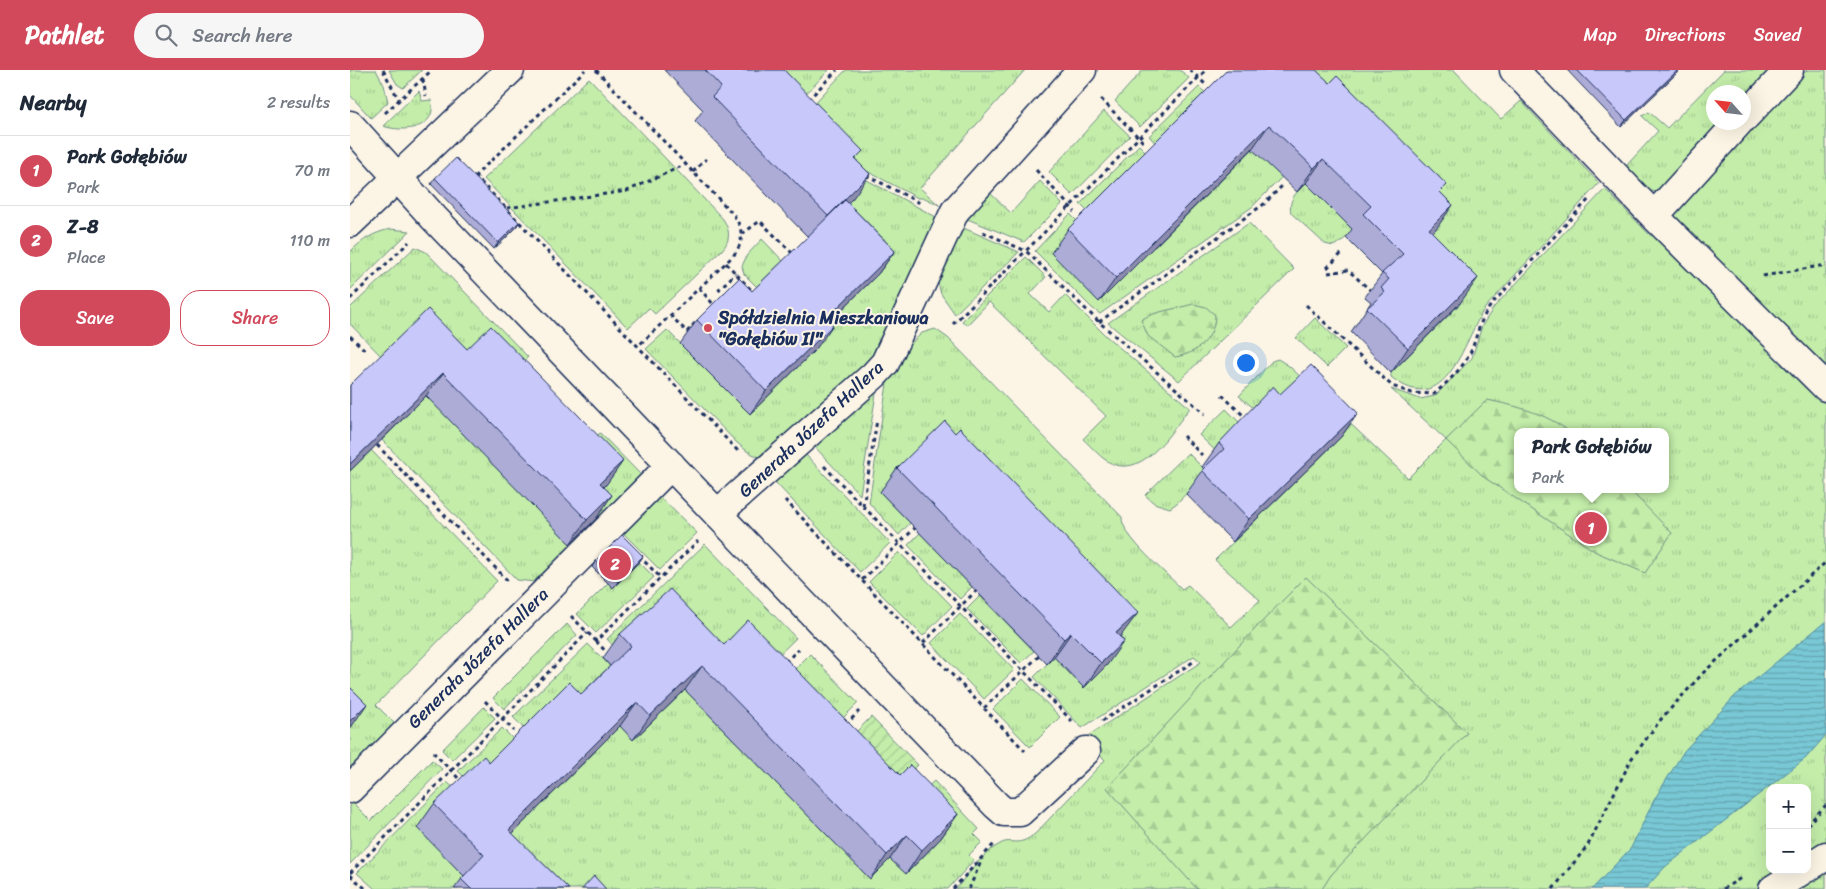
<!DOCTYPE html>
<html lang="en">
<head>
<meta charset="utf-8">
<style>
	:root { --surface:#fff; --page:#f6f6f7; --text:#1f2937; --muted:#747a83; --line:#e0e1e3; --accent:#d1495b }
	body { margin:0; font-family:Sriracha,sans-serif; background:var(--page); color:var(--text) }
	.controls { position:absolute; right:15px; bottom:15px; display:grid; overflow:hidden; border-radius:10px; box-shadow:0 5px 20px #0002 }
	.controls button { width:45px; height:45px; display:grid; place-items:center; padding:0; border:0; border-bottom:1px solid var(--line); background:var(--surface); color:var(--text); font:25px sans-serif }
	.compass { position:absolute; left:1356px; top:15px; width:45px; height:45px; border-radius:50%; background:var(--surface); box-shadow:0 5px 20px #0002; rotate:297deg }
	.you { position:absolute; left:895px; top:292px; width:18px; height:18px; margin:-12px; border:4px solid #fff; border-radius:50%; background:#1a73e8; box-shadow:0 0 0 8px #1a73e833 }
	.badge { display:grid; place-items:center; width:32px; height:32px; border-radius:50%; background:var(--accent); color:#fff; font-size:16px; font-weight:700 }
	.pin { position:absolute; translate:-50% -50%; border:2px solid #fff; box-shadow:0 1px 5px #0006 }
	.popup { position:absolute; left:1164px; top:358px; width:155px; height:65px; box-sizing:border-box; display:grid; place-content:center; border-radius:10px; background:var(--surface); filter:drop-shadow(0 1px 4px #0005); font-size:16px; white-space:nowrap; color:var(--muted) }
	.popup b { font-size:19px; color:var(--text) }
	.popup::after { content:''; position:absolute; left:50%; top:100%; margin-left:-10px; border:10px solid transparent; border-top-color:var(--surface) }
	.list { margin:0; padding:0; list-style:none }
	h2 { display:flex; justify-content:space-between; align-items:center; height:65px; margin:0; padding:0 20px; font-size:21px }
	h2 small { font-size:16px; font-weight:400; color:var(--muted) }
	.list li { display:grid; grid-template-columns:32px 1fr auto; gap:15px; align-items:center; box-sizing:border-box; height:70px; padding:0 20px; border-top:1px solid var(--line) }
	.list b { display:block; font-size:19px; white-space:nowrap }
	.list p { margin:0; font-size:16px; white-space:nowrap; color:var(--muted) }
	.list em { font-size:16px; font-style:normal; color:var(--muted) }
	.actions { display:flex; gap:10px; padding:15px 20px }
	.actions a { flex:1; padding:11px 0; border:1px solid var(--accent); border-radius:20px; text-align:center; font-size:18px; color:var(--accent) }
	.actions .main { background:var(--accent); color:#fff }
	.icon { flex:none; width:28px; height:28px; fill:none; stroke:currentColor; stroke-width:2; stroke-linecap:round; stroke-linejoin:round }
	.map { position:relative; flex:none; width:1476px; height:819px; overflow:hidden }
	header { display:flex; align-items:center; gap:30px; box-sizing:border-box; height:70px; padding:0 25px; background:var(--accent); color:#fff }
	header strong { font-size:24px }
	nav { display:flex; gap:28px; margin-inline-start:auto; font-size:18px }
	.search { width:350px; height:45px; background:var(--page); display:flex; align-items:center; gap:12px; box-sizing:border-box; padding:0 18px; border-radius:28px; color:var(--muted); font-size:19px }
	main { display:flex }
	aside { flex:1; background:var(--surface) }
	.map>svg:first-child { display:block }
</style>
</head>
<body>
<header>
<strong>Pathlet</strong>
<div class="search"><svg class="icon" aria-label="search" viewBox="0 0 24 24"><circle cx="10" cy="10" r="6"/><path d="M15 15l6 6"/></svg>Search here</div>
<nav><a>Map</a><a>Directions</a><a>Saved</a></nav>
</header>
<main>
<aside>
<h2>Nearby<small>2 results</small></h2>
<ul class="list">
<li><span class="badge">1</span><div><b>Park Gołębiów</b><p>Park</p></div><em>70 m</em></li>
<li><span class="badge">2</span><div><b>Z-8</b><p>Place</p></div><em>110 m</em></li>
</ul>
<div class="actions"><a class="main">Save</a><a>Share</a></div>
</aside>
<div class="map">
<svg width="1476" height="819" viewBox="0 0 1476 819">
	<defs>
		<pattern id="grass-tufts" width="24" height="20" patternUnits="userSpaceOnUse" patternTransform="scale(1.25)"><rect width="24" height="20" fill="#c3eda9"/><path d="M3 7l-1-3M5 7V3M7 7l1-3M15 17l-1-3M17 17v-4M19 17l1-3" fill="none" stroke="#a7cc94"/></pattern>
		<pattern id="forest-firs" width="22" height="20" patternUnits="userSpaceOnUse" patternTransform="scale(1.25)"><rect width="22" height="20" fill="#c3eda9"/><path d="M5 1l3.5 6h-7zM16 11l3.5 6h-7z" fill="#a7cc94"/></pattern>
		<pattern id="garden-furrows" width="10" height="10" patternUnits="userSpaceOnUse" patternTransform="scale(1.25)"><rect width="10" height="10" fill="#c3eda9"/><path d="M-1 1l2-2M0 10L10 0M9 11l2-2" fill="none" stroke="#a7cc94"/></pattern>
		<pattern id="water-rules" width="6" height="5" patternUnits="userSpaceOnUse" patternTransform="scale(1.25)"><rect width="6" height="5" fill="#79c8d5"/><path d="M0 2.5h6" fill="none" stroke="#62a3b0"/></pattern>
	</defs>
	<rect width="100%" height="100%" fill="#fcf5e5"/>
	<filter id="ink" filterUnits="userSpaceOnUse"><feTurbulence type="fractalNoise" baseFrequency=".02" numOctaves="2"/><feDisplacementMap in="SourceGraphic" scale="10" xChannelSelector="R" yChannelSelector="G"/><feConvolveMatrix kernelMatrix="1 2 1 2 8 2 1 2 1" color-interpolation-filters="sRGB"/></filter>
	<g filter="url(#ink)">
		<!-- grass -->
		<path fill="url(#grass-tufts)" stroke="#6f8e84" fill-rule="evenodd" d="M 0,0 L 26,0 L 34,15 L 38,32 L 21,48 L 0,25 Z
			M 39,0 L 72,0 L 53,18 L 47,14 Z
			M 397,0 L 479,0 L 442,38 Z
			M 496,0 L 675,0 L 570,118 L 589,135 L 575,128 L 568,128 L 513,99 L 456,42 Z
			M 793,0 L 830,0 L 839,8 L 790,57 L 765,31 Z
			M 926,0 L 1104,0 L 1151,49 L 1171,31 L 1249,113 L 1135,238 C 1113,271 1097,351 1041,307 L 1041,303 L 1111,233 Z
			M 1374,0 L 1424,0 L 1394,31 L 1394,22 L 1364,22 L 1364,52 L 1373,53 L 1306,122 L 1297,120 L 1276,96 L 1308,61 L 1292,46 L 1299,42 L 1317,58 Z
			M 1457,0 L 1476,0 L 1476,819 L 606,819 C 618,804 632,783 650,774 C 662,767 667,779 686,763 L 755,690 L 733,669 L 851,592 L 844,586 L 732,658 L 684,607 L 704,587 L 734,618 L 757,595 L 530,422 L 560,453 L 549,465 L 519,433 L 538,307 L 557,277 L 572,263 L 585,259 L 598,268 L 772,447 C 770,465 818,505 832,519 L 838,515 L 881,557 L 910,530 L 865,490 L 991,367 L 906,340 L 889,326 L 922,291 L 928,289 L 939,296 L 1058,408 L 1096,370 L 1041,319 L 1070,329 L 1085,326 L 1122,288 L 1132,256 L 1144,237 L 1255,119 L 1301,166 L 1430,26 ZM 1167,362 L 1315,362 L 1315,419 L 1167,419 ZM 1420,718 L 1457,718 L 1457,800 L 1420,800 Z
			M 239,8 L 373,149 C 380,160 381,170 372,180 L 305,244 L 299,238 L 278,258 L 134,109 Z
			M 849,17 L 859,26 L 808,76 L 799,66 Z
			M 69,21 L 72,31 L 81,30 C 89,59 53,63 33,56 Z
			M 754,41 L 780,66 L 722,125 L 699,102 Z
			M 912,70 L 941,98 L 902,137 L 750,244 L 742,238 L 685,181 L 720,144 L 730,154 L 805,177 Z
			M 789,75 L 799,85 L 740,144 L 730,134 Z
			M 502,102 L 588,148 L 529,278 L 520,291 L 411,388 L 398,382 L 386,372 L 296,279 L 317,260 L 400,344 L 459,272 L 528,204 L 478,153 Z
			M 690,111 L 712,134 L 674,172 L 615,148 L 639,122 L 661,143 Z
			M 956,113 L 1004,160 L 991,172 L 983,176 L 975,174 L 941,143 C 938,129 947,122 956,113 Z
			M 899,153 L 944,199 L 829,311 L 758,253 Z
			M 609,156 L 669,182 L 605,244 L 591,224 L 587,209 Z
			M 40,159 L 60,161 L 0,220 L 0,182 C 12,170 23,163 40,159 Z
			M 412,169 L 436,194 L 417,227 L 394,204 L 392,196 L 397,185 Z
			M 65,177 L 76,182 L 178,287 L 155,311 L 34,289 L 0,254 L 0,238 Z
			M 676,187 L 696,207 L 680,224 L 699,242 L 715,225 L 756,266 L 840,338 C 823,358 796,407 763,394 C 752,390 742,377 733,369 L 756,346 L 639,232 L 617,255 L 612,251 Z
			M 965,248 L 996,278 L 977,297 L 946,268 Z
			M 527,317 L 510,425 L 463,375 Z
			M 76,326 L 227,385 L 250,363 L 292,406 L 185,512 L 167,510 L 32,370 Z
			M 876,339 L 892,355 L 873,388 L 849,365 Z
			M 21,380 L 147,511 L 26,635 L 46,655 L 0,701 L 0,401 Z
			M 454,383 L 540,473 L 510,502 L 424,411 Z
			M 838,383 L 857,402 L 827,433 L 820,438 L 804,433 L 795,425 Z
			M 310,427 L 347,463 L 310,500 L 274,464 Z
			M 570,463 L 622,517 L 610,529 L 558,475 Z
			M 355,474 L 446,568 L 410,603 L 268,581 L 257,569 Z
			M 549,482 L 602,536 L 573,566 L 519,512 Z
			M 289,492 L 304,507 L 246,563 L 227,544 L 258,513 L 263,518 Z
			M 630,526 L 684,581 L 671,593 L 617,539 Z
			M 610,544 L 664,600 L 634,629 L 581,573 Z
			M 217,554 L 227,565 L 154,639 L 143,628 Z
			M 238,574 L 264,600 L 335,620 L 520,808 L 558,735 L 584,711 L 629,759 L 624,764 L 632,772 L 619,785 L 624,790 L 598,819 L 177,819 L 142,784 L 246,681 L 177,662 L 163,647 Z
			M 460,584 L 508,633 L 473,668 L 439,605 Z
			M 673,609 L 710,647 L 680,677 L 643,639 Z
			M 134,637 L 145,648 L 102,690 L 92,680 Z
			M 152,658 L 166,672 L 123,716 L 108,701 Z
			M 82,690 L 92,699 L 0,794 L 0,736 L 3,733 L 21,751 Z
			M 97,712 L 106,720 L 68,758 L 118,809 L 108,819 L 25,819 L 7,803 Z"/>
		<!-- forest -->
		<path fill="url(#forest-firs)" stroke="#6f8e84" d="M 843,234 L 856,237 L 865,245 C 865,268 847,284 825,287 L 798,266 L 791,250 C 804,241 827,239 843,234 Z
			M 1137,330 C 1167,336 1195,343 1220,362 L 1167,362 L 1167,419 L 1279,419 L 1322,463 L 1295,503 L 1246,482 L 1135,408 L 1096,370 Z
			M 956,507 L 1117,663 L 981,805 L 972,819 L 847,819 L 757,718 C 824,648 887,575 956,507 Z"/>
		<!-- garden -->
		<path fill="url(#garden-furrows)" stroke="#6f8e84" d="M 521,647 L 568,695 L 545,717 L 500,668 Z"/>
		<!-- water -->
		<path fill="url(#water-rules)" stroke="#538ba5" d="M 1476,551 L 1476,665 L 1456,688 L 1315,797 L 1295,819 L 1242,819 L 1281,778 L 1304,730 L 1334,681 L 1385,626 Z"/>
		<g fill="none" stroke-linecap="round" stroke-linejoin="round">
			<defs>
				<path id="minor" d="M 1164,0 L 1304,146 L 1476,317
					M 1394,48 L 1439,0
					M 0,55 L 84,148 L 646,735 L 654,742 L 670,742 L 736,681
					M 1304,146 L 1389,52
					M 0,153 L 160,0
					M 367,444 L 524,305 L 535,293 L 605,141 L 732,0
					M 0,719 L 321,395
					M 1457,798 L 1476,786
					M 1423,819 L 1453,800"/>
			</defs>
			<!-- minor casing -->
			<use href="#minor" stroke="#1b2f5e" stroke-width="31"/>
			<!-- path -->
			<path stroke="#1b2f5e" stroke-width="3" stroke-dasharray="4 4" stroke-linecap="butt" d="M 33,0 L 49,30
				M 246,0 L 384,145 C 393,160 395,171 383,186 L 288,276
				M 840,0 L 855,14
				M 73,9 L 76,26
				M 751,29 L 794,73
				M 458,30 L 487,0
				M 35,43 L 82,0
				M 686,100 L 725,142
				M 343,102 L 356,89
				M 516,105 L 570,133
				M 125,106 L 388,381
				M 124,107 L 235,0
				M 157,138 L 277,121 L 336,94
				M 633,162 L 676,181 L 749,252 L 855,344
				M 392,164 L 410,151 L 442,183
				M 376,193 L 404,223
				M 977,198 L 993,182
				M 978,203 L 998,200 L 1020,220
				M 1413,206 L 1476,195
				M 349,218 L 364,235
				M 376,226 L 369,219 L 386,203
				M 0,229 L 59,172
				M 956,235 L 1042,316 L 1062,323 L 1084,324 C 1098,312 1115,296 1122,279 C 1128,262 1130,250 1141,235 L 1240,128
				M 320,245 L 337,262 L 345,253
				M 749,252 L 914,134 L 932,116
				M 603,254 L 856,0
				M 0,266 L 16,281
				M 872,325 L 893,345
				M 833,366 L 852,385
				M 27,375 L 158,511
				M 474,396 L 722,651
				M 435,430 L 675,681
				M 513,436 L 527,350
				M 289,486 L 311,508
				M 512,510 L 565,458
				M 221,546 L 246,571 L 348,471
				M 246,571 L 258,584
				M 573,573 L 626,521
				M 435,592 L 449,579
				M 135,631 L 164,661
				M 634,638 L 689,586
				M 752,651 L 846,590
				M 496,655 L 509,641
				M 83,682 L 112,712
				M 1457,755 L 1476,735
				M 0,803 L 237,563
				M 0,805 L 16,819
				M 603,819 L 644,774
				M 619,819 L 632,789
				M 1203,819 L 1238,775 L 1282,688 L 1312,648 L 1354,602 L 1476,492
				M 1373,819 L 1391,808"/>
			<!-- minor -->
			<use href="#minor" stroke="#fcf5e5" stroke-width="28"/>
		</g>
		<!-- wall -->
		<path fill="#adacd7" stroke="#1b2f5e" d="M 314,0 L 434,0 L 507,90 L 503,128 L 498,133 L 545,181 L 528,204 L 479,252 L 466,279 L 400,344 L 330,274 L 347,250 L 402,221 L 458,167 L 345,51 L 353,40 Z
			M 877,0 L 1091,123 L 1086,159 L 1082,163 L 1111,232 L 1041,303 L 1001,262 L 1021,232 L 1015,227 L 1032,204 L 996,168 L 1002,159 L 956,113 L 947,122 L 902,79 L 749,232 L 701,183 L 718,159 Z
			M 1217,0 L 1329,0 L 1327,3 L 1271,57 Z
			M 85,108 L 169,152 L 165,159 L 144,179 L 81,114 Z
			M 117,279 L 273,391 L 254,417 L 246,449 L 220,474 L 76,326 L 0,401 L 0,315 Z
			M 930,324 L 1008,343 L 991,367 L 883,472 L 836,424 L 854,399 L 852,397 L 869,373 Z
			M 547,398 L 771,567 L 757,595 L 734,618 L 704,587 L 697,594 L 530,422 Z
			M 293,486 L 289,492 L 263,518 L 242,497 L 246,491 Z
			M 270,564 L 374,575 L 550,705 L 608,744 L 591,768 L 556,804 L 540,789 L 520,809 L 335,620 L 283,670 L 270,656 L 162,764 L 219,819 L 104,819 L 114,806 L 67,758 L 84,734 L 231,624 L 260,596 L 253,588 Z"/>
		<!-- shaded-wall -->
		<path fill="#8d8caf" stroke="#1b2f5e" d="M 1328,0 L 1329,0 L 1327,3 L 1271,57 L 1276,50 Z
			M 919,55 L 902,79 L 749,232 L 766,208 Z
			M 973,89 L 956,113 L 947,122 L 964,98 Z
			M 520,104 L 503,128 L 461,170 L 478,146 Z
			M 1103,135 L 1086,159 L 1062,183 L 1079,159 Z
			M 169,152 L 165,159 L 144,179 L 148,173 Z
			M 545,181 L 528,204 L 459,272 L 476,249 Z
			M 1128,208 L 1111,232 L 1041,303 L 1058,278 Z
			M 483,255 L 466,279 L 400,344 L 416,321 Z
			M 93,303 L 76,326 L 0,401 L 0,394 Z
			M 1008,343 L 991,367 L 883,472 L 899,449 Z
			M 273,391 L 256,415 L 234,437 L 250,413 Z
			M 262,425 L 246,449 L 220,474 L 237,450 Z
			M 293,486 L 289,492 L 263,518 L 268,512 Z
			M 788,543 L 770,567 L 766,563 Z
			M 721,563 L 704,587 L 697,594 L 714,569 Z
			M 774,571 L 757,595 L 734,618 L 751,593 Z
			M 352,596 L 335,620 L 283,670 L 300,646 Z
			M 287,632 L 270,656 L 142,784 L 159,760 Z
			M 17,634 L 0,659 L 0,651 Z
			M 608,744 L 591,768 L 556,804 L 572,780 Z
			M 557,765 L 540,789 L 520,809 L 537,785 Z"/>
		<!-- building -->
		<path fill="#c9c8fa" stroke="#1b2f5e" d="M 355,0 L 434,0 L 513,81 L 505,89 L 520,104 L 478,146 L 362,27 L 371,17 Z
			M 877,0 L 966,0 L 980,13 L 987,6 L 1097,115 L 1090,122 L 1103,135 L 1079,159 L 1128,208 L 1058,278 L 1017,238 L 1035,222 L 1031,218 L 1039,209 L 1032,203 L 1053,184 L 1013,144 L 1021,136 L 973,89 L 964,98 L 919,55 L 766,208 L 718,159 Z
			M 1227,0 L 1328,0 L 1276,50 Z
			M 106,88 L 169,152 L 148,173 L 85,108 Z
			M 495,130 L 545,181 L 476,249 L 483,255 L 416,321 L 347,250 L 389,208 L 402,221 Z
			M 78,239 L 117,279 L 141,256 L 273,391 L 250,413 L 262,425 L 237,450 L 93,303 L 0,394 L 0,315 Z
			M 961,295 L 1008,343 L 899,449 L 852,400 L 874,379 L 869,373 L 923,316 L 930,324 Z
			M 595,351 L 605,363 L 610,358 L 788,543 L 766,563 L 774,571 L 751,593 L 721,563 L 714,569 L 547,398 Z
			M 272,465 L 293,486 L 268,512 L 246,491 Z
			M 320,519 L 374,575 L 398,550 L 550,705 L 560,695 L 608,744 L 572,780 L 557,765 L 537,785 L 352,596 L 300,646 L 287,632 L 159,760 L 219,819 L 121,819 L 111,809 L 134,785 L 84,734 L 134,686 L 139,692 L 219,612 L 231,624 L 281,576 L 270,564 Z
			M 0,617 L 17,634 L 0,651 Z
			M 244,806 L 256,819 L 232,819 Z"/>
	</g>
	<!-- markers -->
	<circle fill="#d1495b" stroke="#fcf5e5" stroke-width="2" cx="358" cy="258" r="5"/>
	<g text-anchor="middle" stroke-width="4" stroke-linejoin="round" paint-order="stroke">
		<!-- poi labels -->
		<g font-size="18" font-weight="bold" fill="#1b2f5e" stroke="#fcf5e5" text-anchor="start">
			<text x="368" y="254">Spółdzielnia Mieszkaniowa<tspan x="368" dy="21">"Gołębiów II"</tspan></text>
		</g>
		<!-- street labels -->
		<g font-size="18" fill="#1b2f5e" stroke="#fcf5e5">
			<text transform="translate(461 359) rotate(-43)" y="6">Generała Józefa Hallera</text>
			<text transform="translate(128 588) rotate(-45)" y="6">Generała Józefa Hallera</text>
		</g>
	</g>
</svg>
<div class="controls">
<button>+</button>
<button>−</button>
</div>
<svg class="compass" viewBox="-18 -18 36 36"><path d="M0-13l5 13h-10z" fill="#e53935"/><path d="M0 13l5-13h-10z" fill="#747a83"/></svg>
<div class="you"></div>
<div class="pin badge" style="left:1241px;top:458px">1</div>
<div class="popup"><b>Park Gołębiów</b>Park</div>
<div class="pin badge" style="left:265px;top:494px">2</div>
</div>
</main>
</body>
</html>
